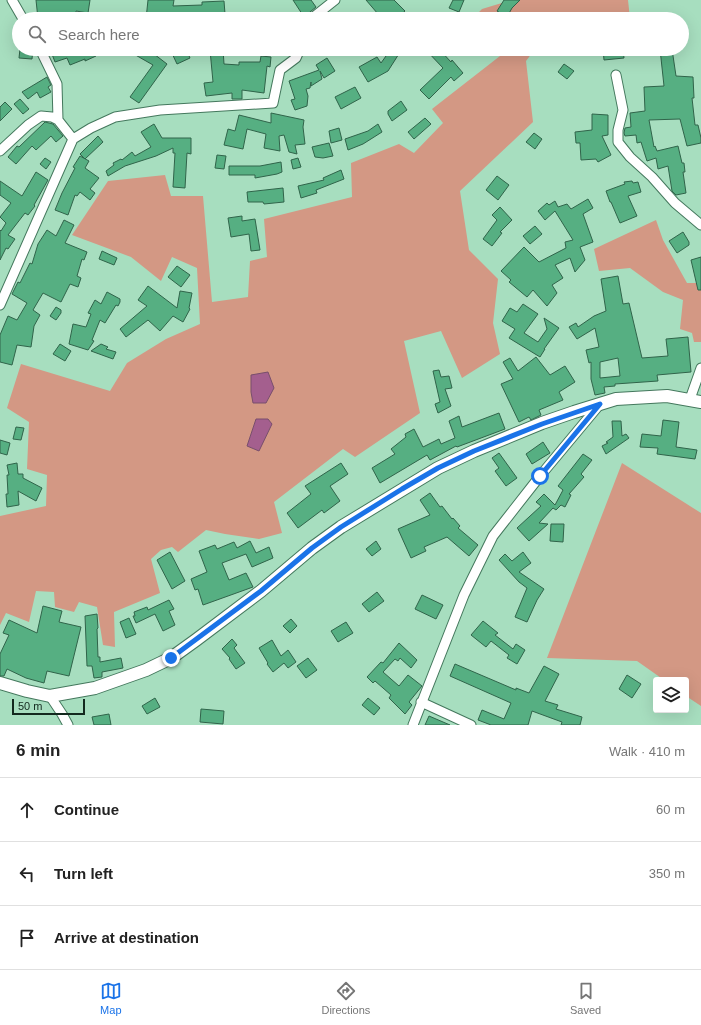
<!DOCTYPE html>
<html lang="en">
<head>
<meta charset="utf-8">
<style>
	:root { --surface:#fff; --page:#f6f6f6; --text:#222; --muted:#767676; --line:#e0e0e0; --accent:#1a73e8 }
	body { margin:0; font-family:Arial,sans-serif; background:var(--page); color:var(--text) }
	.controls { position:absolute; right:12px; bottom:12px; display:grid; overflow:hidden; border-radius:4px; box-shadow:0 4px 16px #0002 }
	.controls button { width:36px; height:36px; display:grid; place-items:center; padding:0; border:0; border-bottom:1px solid var(--line); background:var(--surface); color:var(--text); font:20px sans-serif }
	.scale { position:absolute; left:12px; bottom:10px; width:73px; box-sizing:border-box; padding-left:4px; border:2px solid #13291e; border-top:0; font-size:11px; line-height:14px; white-space:nowrap; color:#13291e; -webkit-text-stroke:3px #a7debf; paint-order:stroke }
	.stop { position:absolute; width:12px; height:12px; margin:-9px; border:3px solid #1a73e8; border-radius:50%; background:#fff }
	.stop.end { background:#1a73e8; border-color:#fff; box-shadow:0 1px 4px #0008 }
	.list { margin:0; padding:0; list-style:none }
	h2 { display:flex; justify-content:space-between; align-items:center; height:52px; margin:0; padding:0 16px; font-size:17px }
	h2 small { font-size:13px; font-weight:400; color:var(--muted) }
	.list li { display:grid; grid-template-columns:26px 1fr auto; gap:12px; align-items:center; box-sizing:border-box; height:64px; padding:0 16px; border-top:1px solid var(--line) }
	.list b { display:block; font-size:15px; white-space:nowrap }
	.list em { font-size:13px; font-style:normal; color:var(--muted) }
	.icon { flex:none; width:22px; height:22px; fill:none; stroke:currentColor; stroke-width:2; stroke-linecap:round; stroke-linejoin:round }
	.map { position:relative; flex:none; width:701px; height:725px; overflow:hidden }
	.search { position:absolute; background:var(--surface); box-shadow:0 4px 16px #0002; left:12px; right:12px; top:12px; height:44px; display:flex; align-items:center; gap:10px; box-sizing:border-box; padding:0 14px; border-radius:22px; color:var(--muted); font-size:15px }
	.sheet { height:244px; background:var(--surface) }
	nav { display:flex; justify-content:space-around; align-items:center; box-sizing:border-box; height:56px; border-top:1px solid var(--line); background:var(--surface); font-size:11px; color:var(--muted) }
	nav a { display:grid; justify-items:center; gap:2px }
	nav .on { color:var(--accent) }
	.map>svg:first-child { display:block }
</style>
</head>
<body>
<div class="map">
<svg width="701" height="725" viewBox="0 0 701 725">
	<rect width="100%" height="100%" fill="#a7debf"/>
	<!-- green -->
	<path fill="#d39884" d="M 512,0 L 628,0 L 630,19 L 472,19 L 482,9 Z
		M 500,49 L 535,49 L 526,61 L 533,122 L 460,191 L 469,250 L 498,279 L 493,323 L 500,354 L 462,378 L 441,331 L 404,341 L 420,413 L 355,457 L 343,449 L 274,502 L 282,533 L 259,539 L 225,534 L 206,530 L 178,552 L 172,547 L 161,550 L 151,559 L 160,593 L 114,612 L 115,647 L 103,645 L 97,607 L 79,602 L 74,612 L 55,607 L 54,592 L 36,591 L 29,622 L 6,613 L 0,625 L 0,516 L 46,506 L 47,475 L 27,469 L 29,422 L 7,408 L 21,364 L 110,391 L 127,363 L 166,339 L 200,324 L 197,268 L 172,257 L 161,281 L 131,257 L 72,235 L 108,181 L 165,175 L 171,196 L 203,196 L 212,302 L 248,297 L 250,261 L 267,257 L 264,219 L 352,197 L 351,163 L 399,144 L 414,153 L 443,123 L 432,109 L 500,56 Z
		M 656,220 L 663,240 L 687,283 L 701,283 L 701,342 L 694,342 L 692,333 L 680,329 L 683,300 L 663,292 L 630,268 L 599,271 L 594,249 Z
		M 622,463 L 701,513 L 701,706 L 686,696 L 686,680 L 664,680 L 637,661 L 547,658 Z"/>
	<!-- water -->
	<path fill="#a45f8e" stroke="#784f6c" d="M 268,372 L 274,388 L 266,403 L 253,403 L 251,392 L 251,375 Z
		M 256,419 L 268,419 L 272,424 L 259,451 L 247,446 Z"/>
	<!-- building -->
	<path fill="#56af82" stroke="#30644a" fill-rule="evenodd" d="M 36,0 L 90,0 L 88,13 L 76,11 L 76,14 L 55,16 L 55,19 L 38,19 Z
		M 148,0 L 174,0 L 173,6 L 202,5 L 202,2 L 224,1 L 225,14 L 191,16 L 191,17 L 174,19 L 146,19 Z
		M 293,0 L 311,0 L 316,7 L 304,17 Z
		M 366,0 L 394,0 L 405,11 L 396,19 L 372,19 L 378,14 Z
		M 453,0 L 464,0 L 459,12 L 449,8 Z
		M 504,0 L 520,0 L 512,8 L 507,17 L 497,11 Z
		M 20,49 L 33,49 L 32,59 L 19,58 Z
		M 50,49 L 93,49 L 96,56 L 85,61 L 85,59 L 70,65 L 67,58 L 55,62 Z
		M 125,49 L 149,49 L 155,52 L 154,54 L 167,64 L 139,103 L 130,97 L 153,65 Z
		M 170,49 L 186,49 L 190,58 L 177,64 Z
		M 223,49 L 224,64 L 239,65 L 239,62 L 260,62 L 261,56 L 271,57 L 270,67 L 267,66 L 264,93 L 242,90 L 242,99 L 232,99 L 232,93 L 206,96 L 204,83 L 213,82 L 210,50 Z
		M 391,49 L 402,49 L 388,71 L 368,82 L 359,67 L 377,57 L 381,63 Z
		M 425,49 L 439,49 L 451,62 L 452,60 L 463,73 L 454,81 L 451,77 L 429,99 L 420,90 L 443,68 Z
		M 603,49 L 623,49 L 624,58 L 604,60 Z
		M 660,49 L 672,49 L 676,76 L 693,77 L 694,98 L 692,98 L 695,125 L 698,125 L 701,138 L 701,143 L 687,146 L 680,119 L 649,120 L 654,147 L 655,146 L 657,151 L 678,146 L 682,163 L 684,163 L 685,172 L 683,172 L 686,193 L 676,195 L 672,191 L 668,166 L 658,169 L 656,158 L 647,161 L 641,142 L 637,143 L 636,135 L 625,136 L 624,133 L 625,128 L 631,127 L 630,113 L 645,111 L 644,87 L 664,86 Z
		M 327,58 L 335,71 L 324,78 L 320,71 L 322,79 L 311,86 L 311,82 L 310,88 L 306,89 L 308,96 L 307,106 L 295,110 L 291,100 L 295,99 L 289,81 L 319,70 L 316,65 Z
		M 564,64 L 574,71 L 567,79 L 558,72 Z
		M 47,77 L 51,85 L 48,87 L 51,92 L 40,98 L 37,92 L 28,99 L 22,92 Z
		M 355,87 L 361,98 L 341,109 L 335,97 Z
		M 20,99 L 29,109 L 23,114 L 14,104 Z
		M 401,101 L 407,110 L 392,121 L 388,114 L 388,111 Z
		M 5,102 L 12,109 L 0,121 L 0,107 Z
		M 271,113 L 304,120 L 303,127 L 305,144 L 295,145 L 297,154 L 289,152 L 284,135 L 279,136 L 280,151 L 264,148 L 266,134 L 247,129 L 243,149 L 224,145 L 228,129 L 235,131 L 239,115 L 271,123 Z
		M 592,114 L 608,115 L 608,135 L 602,136 L 611,155 L 598,162 L 596,159 L 581,160 L 580,143 L 576,143 L 575,132 L 592,130 Z
		M 425,118 L 431,124 L 414,139 L 408,132 Z
		M 45,122 L 53,124 L 63,136 L 56,142 L 51,136 L 36,150 L 32,146 L 16,164 L 8,157 L 17,146 L 19,147 Z
		M 154,124 L 162,138 L 191,138 L 191,154 L 187,153 L 185,188 L 173,187 L 175,153 L 173,153 L 173,148 L 156,156 L 125,166 L 108,176 L 106,171 L 114,165 L 113,163 L 121,159 L 122,160 L 132,152 L 135,156 L 151,147 L 141,132 Z
		M 378,124 L 382,132 L 363,144 L 348,150 L 345,139 L 368,131 Z
		M 339,128 L 342,140 L 331,143 L 329,131 Z
		M 534,133 L 542,139 L 535,149 L 526,142 Z
		M 98,136 L 103,142 L 85,159 L 80,154 Z
		M 329,143 L 333,156 L 323,158 L 315,157 L 312,147 Z
		M 217,155 L 226,156 L 224,169 L 215,168 Z
		M 80,156 L 89,161 L 85,168 L 99,178 L 90,189 L 95,193 L 90,200 L 80,192 L 77,196 L 75,195 L 68,215 L 55,210 L 62,193 L 75,168 L 73,167 Z
		M 45,158 L 51,162 L 46,169 L 40,164 Z
		M 298,158 L 301,167 L 293,169 L 291,160 Z
		M 281,162 L 282,172 L 277,174 L 255,178 L 255,175 L 229,175 L 229,166 L 260,166 Z
		M 341,170 L 344,179 L 316,190 L 317,193 L 301,198 L 298,186 L 324,180 L 323,178 Z
		M 36,172 L 48,180 L 34,205 L 35,206 L 28,215 L 25,213 L 8,235 L 15,239 L 8,249 L 6,248 L 0,260 L 0,230 L 1,231 L 6,223 L 0,217 L 11,203 L 0,195 L 0,181 L 22,196 Z
		M 497,176 L 509,185 L 498,200 L 486,190 Z
		M 632,181 L 633,183 L 638,182 L 641,192 L 628,196 L 637,216 L 620,223 L 611,202 L 610,202 L 606,191 L 625,184 L 624,182 Z
		M 283,188 L 284,202 L 264,204 L 263,202 L 248,202 L 247,192 Z
		M 588,199 L 593,208 L 583,214 L 593,242 L 580,247 L 585,260 L 575,272 L 570,258 L 555,265 L 563,278 L 552,285 L 557,293 L 547,306 L 533,290 L 527,297 L 509,282 L 511,280 L 501,271 L 524,247 L 539,262 L 566,248 L 565,242 L 573,240 L 555,211 L 545,220 L 538,211 L 547,203 L 549,205 L 555,201 L 558,207 L 567,204 L 571,209 Z
		M 500,207 L 512,220 L 500,232 L 502,233 L 492,246 L 483,239 L 497,220 L 492,215 Z
		M 242,216 L 242,221 L 255,219 L 260,250 L 251,251 L 249,234 L 231,237 L 228,218 Z
		M 64,220 L 74,225 L 65,243 L 87,252 L 84,260 L 82,259 L 77,276 L 81,278 L 78,287 L 70,284 L 61,302 L 43,293 L 33,310 L 40,315 L 34,326 L 31,347 L 17,345 L 12,365 L 0,362 L 0,335 L 8,316 L 17,320 L 27,303 L 12,294 L 18,282 L 20,283 L 30,263 L 32,264 L 38,244 L 47,230 L 56,236 Z
		M 535,226 L 542,234 L 530,244 L 523,236 Z
		M 683,232 L 689,242 L 689,245 L 677,253 L 669,241 Z
		M 102,251 L 117,258 L 114,265 L 99,259 Z
		M 701,257 L 701,290 L 698,290 L 691,260 Z
		M 177,266 L 190,275 L 181,287 L 168,277 Z
		M 618,276 L 623,304 L 629,303 L 642,358 L 668,356 L 666,339 L 688,337 L 691,372 L 657,375 L 658,381 L 615,384 L 615,386 L 604,387 L 605,393 L 595,395 L 591,379 L 591,362 L 589,363 L 586,350 L 599,347 L 595,328 L 577,339 L 569,327 L 576,323 L 578,327 L 594,316 L 606,311 L 601,279 ZM 618,358 L 620,376 L 600,378 L 600,362 Z
		M 148,286 L 177,308 L 180,291 L 192,293 L 189,308 L 190,309 L 183,322 L 173,316 L 160,331 L 148,320 L 126,337 L 120,329 L 147,306 L 138,300 Z
		M 107,292 L 120,299 L 120,302 L 118,306 L 116,305 L 105,323 L 100,320 L 92,340 L 94,341 L 88,350 L 69,344 L 73,324 L 86,327 L 91,314 L 88,313 L 95,300 L 101,304 Z
		M 523,304 L 538,314 L 524,333 L 538,342 L 547,329 L 544,318 L 559,328 L 544,349 L 545,349 L 540,357 L 509,338 L 515,329 L 502,321 L 510,308 L 517,312 Z
		M 56,307 L 61,310 L 61,313 L 56,320 L 50,316 Z
		M 60,344 L 71,351 L 65,361 L 53,354 Z
		M 101,344 L 108,347 L 106,349 L 116,352 L 113,359 L 91,351 Z
		M 536,357 L 550,375 L 565,366 L 575,382 L 559,392 L 563,400 L 539,410 L 541,415 L 531,420 L 529,417 L 519,422 L 501,384 L 513,379 L 503,362 L 510,358 L 518,371 Z
		M 439,370 L 441,377 L 449,376 L 452,388 L 445,389 L 451,406 L 438,413 L 435,404 L 440,402 L 433,371 Z
		M 499,413 L 505,429 L 457,447 L 456,446 L 430,460 L 427,455 L 380,483 L 372,468 L 395,454 L 391,449 L 406,437 L 405,434 L 414,429 L 423,447 L 439,439 L 441,444 L 455,438 L 449,421 L 459,416 L 462,427 Z
		M 663,420 L 679,422 L 676,447 L 697,450 L 695,459 L 657,454 L 658,448 L 640,447 L 642,434 L 661,436 Z
		M 612,421 L 621,421 L 622,436 L 626,434 L 629,438 L 606,454 L 602,446 L 608,443 L 606,442 L 613,437 Z
		M 16,427 L 24,428 L 21,440 L 13,439 Z
		M 0,440 L 10,443 L 7,455 L 0,453 Z
		M 543,442 L 550,453 L 532,464 L 526,454 Z
		M 499,453 L 517,478 L 506,486 L 495,471 L 499,468 L 492,458 Z
		M 583,454 L 592,460 L 581,474 L 584,477 L 569,494 L 571,495 L 565,507 L 561,505 L 556,510 L 553,508 L 539,523 L 548,524 L 529,541 L 517,528 L 541,506 L 536,502 L 544,494 L 555,505 L 563,490 L 558,486 Z
		M 17,463 L 18,474 L 23,474 L 23,478 L 42,488 L 36,501 L 18,491 L 19,505 L 7,507 L 6,494 L 8,494 L 7,475 L 9,475 L 7,465 Z
		M 341,463 L 348,474 L 330,486 L 340,501 L 324,513 L 322,510 L 298,528 L 287,513 L 311,494 L 305,486 Z
		M 430,493 L 440,507 L 442,506 L 452,519 L 453,518 L 460,526 L 458,528 L 478,545 L 469,556 L 447,537 L 424,547 L 426,551 L 411,558 L 398,529 L 430,515 L 420,500 Z
		M 551,524 L 564,524 L 563,542 L 550,541 Z
		M 250,541 L 256,553 L 269,547 L 273,558 L 252,567 L 246,554 L 222,563 L 229,580 L 246,573 L 253,587 L 203,605 L 198,589 L 195,590 L 191,579 L 207,572 L 199,551 L 215,545 L 217,549 L 234,542 L 237,548 Z
		M 376,541 L 381,549 L 372,556 L 366,549 Z
		M 170,552 L 185,581 L 172,589 L 157,560 Z
		M 523,552 L 531,563 L 519,572 L 544,589 L 537,600 L 527,622 L 515,617 L 527,588 L 519,582 L 499,560 L 505,554 L 512,561 Z
		M 377,592 L 384,601 L 369,612 L 362,604 Z
		M 422,595 L 443,605 L 436,619 L 415,609 Z
		M 169,600 L 174,609 L 169,611 L 175,625 L 163,631 L 155,614 L 136,623 L 133,616 L 135,616 L 134,612 L 147,607 L 148,610 Z
		M 43,606 L 62,611 L 59,622 L 81,627 L 69,676 L 47,671 L 44,683 L 26,678 L 7,669 L 4,676 L 0,676 L 0,654 L 9,635 L 3,633 L 9,620 L 37,633 Z
		M 97,614 L 98,628 L 97,629 L 98,657 L 100,657 L 100,662 L 121,658 L 123,668 L 102,672 L 102,677 L 94,678 L 92,666 L 87,666 L 85,616 Z
		M 129,618 L 136,634 L 126,638 L 120,622 Z
		M 291,619 L 297,626 L 290,633 L 283,626 Z
		M 483,621 L 498,633 L 495,635 L 513,649 L 516,644 L 525,650 L 517,664 L 507,658 L 509,655 L 491,641 L 486,647 L 471,635 Z
		M 346,622 L 353,633 L 338,642 L 331,631 Z
		M 232,639 L 237,645 L 234,648 L 245,663 L 236,669 L 229,659 L 230,658 L 222,649 Z
		M 272,640 L 281,656 L 288,650 L 296,662 L 288,668 L 284,663 L 273,672 L 267,664 L 268,663 L 259,648 Z
		M 399,643 L 417,660 L 411,668 L 400,658 L 398,661 L 395,659 L 383,672 L 399,686 L 408,675 L 422,686 L 409,702 L 412,705 L 405,714 L 389,698 L 391,695 L 375,681 L 373,683 L 367,677 L 381,662 L 383,663 Z
		M 308,658 L 317,670 L 306,678 L 297,666 Z
		M 455,664 L 516,690 L 516,688 L 529,693 L 544,666 L 559,674 L 545,701 L 558,705 L 556,709 L 582,717 L 580,725 L 561,725 L 562,722 L 532,711 L 528,725 L 491,725 L 478,720 L 482,710 L 504,719 L 511,703 L 450,676 Z
		M 627,675 L 641,684 L 632,698 L 619,689 Z
		M 155,698 L 160,707 L 147,714 L 142,706 Z
		M 368,698 L 380,708 L 374,715 L 362,705 Z
		M 201,709 L 224,711 L 223,724 L 200,722 Z
		M 109,714 L 111,725 L 94,725 L 92,717 Z
		M 429,716 L 450,725 L 425,725 Z"/>
	<g fill="none" stroke-linecap="round" stroke-linejoin="round">
		<defs>
			<path id="minor" d="M 12,0 L 23,19
				M 311,19 L 335,0
				M 40,49 L 57,84 L 58,120
				M 616,75 L 623,110 L 618,130 L 618,142 L 630,157 L 652,177 L 675,203 L 701,225
				M 0,151 L 28,125 L 41,116 L 52,117 L 58,120 L 73,139
				M 0,305 L 73,139 L 91,128 L 115,117 L 160,110 L 273,103 L 280,70 L 296,58 L 300,49
				M 690,399 L 701,368
				M 50,696 L 62,714 L 68,725
				M 421,702 L 471,725
				M 413,725 L 464,595 L 493,536 L 540,476 L 600,404"/>
			<path id="secondary" d="M 0,683 L 27,691 L 50,696 L 95,688 L 146,670 L 171,658 L 196,640 L 261,591 L 312,548 L 341,527 L 438,468 L 474,451 L 542,423 L 574,412 L 616,399 L 667,396 L 701,402"/>
		</defs>
		<!-- minor casing -->
		<use href="#minor" stroke="#44785d" stroke-width="11"/>
		<!-- secondary casing -->
		<use href="#secondary" stroke="#44785d" stroke-width="14"/>
		<!-- minor -->
		<use href="#minor" stroke="#fff" stroke-width="9"/>
		<!-- secondary -->
		<use href="#secondary" stroke="#fff" stroke-width="12"/>
	</g>
	<g fill="none" stroke-linecap="round" stroke-linejoin="round">
		<!-- route -->
		<path stroke="#1a73e8" stroke-width="5" d="M 171,658 L 261,591 L 312,548 L 341,527 L 402,489 L 438,468 L 474,451 L 542,424 L 600,404 L 540,476"/>
	</g>
</svg>
<div class="controls">
<button><svg class="icon" aria-label="layers" viewBox="0 0 24 24"><path d="M12 4l9 5-9 5-9-5zM3 14l9 5 9-5"/></svg></button>
</div>
<div class="scale">50 m</div>
<div class="stop" style="left:540px;top:476px"></div>
<div class="stop end" style="left:171px;top:658px"></div>
<div class="search"><svg class="icon" aria-label="search" viewBox="0 0 24 24"><circle cx="10" cy="10" r="6"/><path d="M15 15l6 6"/></svg>Search here</div>
</div>
<section class="sheet">
<h2>6 min<small>Walk · 410 m</small></h2>
<ul class="list">
<li><svg class="icon" aria-label="ahead" viewBox="0 0 24 24"><path d="M12 20V5M6 11l6-6 6 6"/></svg><div><b>Continue</b></div><em>60 m</em></li>
<li><svg class="icon" aria-label="left" viewBox="0 0 24 24"><path d="M17 20v-9H6M10 6l-5 5 5 5"/></svg><div><b>Turn left</b></div><em>350 m</em></li>
<li><svg class="icon" aria-label="arrive" viewBox="0 0 24 24"><path d="M6 21V4h12l-3 4 3 4H6"/></svg><div><b>Arrive at destination</b></div></li>
</ul>
</section>
<nav>
<a class="on"><svg class="icon" aria-label="map" viewBox="0 0 24 24"><path d="M3 6l6-2 6 2 6-2v14l-6 2-6-2-6 2zM9 4v14M15 6v14"/></svg>Map</a>
<a><svg class="icon" aria-label="directions" viewBox="0 0 24 24"><path d="M12 3l9 9-9 9-9-9zM9 14v-3h6M13 9l2 2-2 2"/></svg>Directions</a>
<a><svg class="icon" aria-label="saved" viewBox="0 0 24 24"><path d="M7 4h10v16l-5-4-5 4z"/></svg>Saved</a>
</nav>
</body>
</html>
